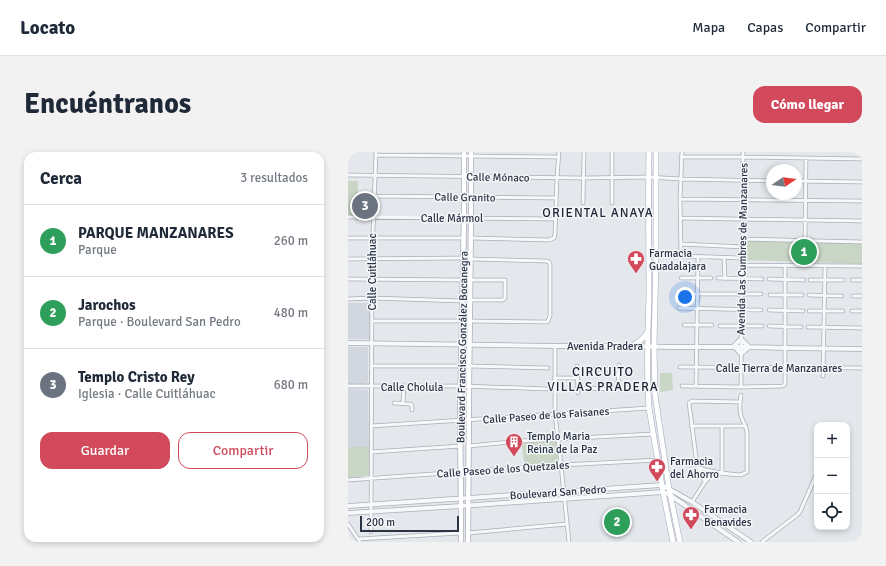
<!DOCTYPE html>
<html lang="es">
<head>
<meta charset="utf-8">
<style>
	:root { --surface:#fff; --page:#f2f2f3; --text:#1f2937; --muted:#747a83; --line:#e0e1e3; --accent:#d1495b }
	body { margin:0; font-family:Signika,sans-serif; background:var(--page); color:var(--text) }
	.controls { position:absolute; right:12px; bottom:12px; display:grid; overflow:hidden; border-radius:8px; box-shadow:0 2px 6px #0003 }
	.controls button { width:36px; height:36px; display:grid; place-items:center; padding:0; border:0; border-bottom:1px solid var(--line); background:var(--surface); color:var(--text); font:20px sans-serif }
	.compass { position:absolute; left:418px; top:12px; width:36px; height:36px; border-radius:50%; background:var(--surface); box-shadow:0 2px 6px #0003; rotate:77deg }
	.scale { position:absolute; left:12px; bottom:10px; width:99px; box-sizing:border-box; padding-left:4px; border:2px solid #2b3445; border-top:0; font-size:11px; line-height:14px; white-space:nowrap; color:#2b3445; -webkit-text-stroke:3px #f4f6f9; paint-order:stroke }
	.you { position:absolute; left:337px; top:145px; width:14px; height:14px; margin:-10px; border:3px solid #fff; border-radius:50%; background:#1a73e8; box-shadow:0 0 0 6px #1a73e833 }
	.badge { display:grid; place-items:center; width:26px; height:26px; border-radius:50%; background:var(--accent); color:#fff; font-size:13px; font-weight:700 }
	.pin { position:absolute; translate:-50% -50%; border:2px solid #fff; box-shadow:0 1px 4px #0006 }
	.list { margin:0; padding:0; list-style:none }
	h2 { display:flex; justify-content:space-between; align-items:center; height:52px; margin:0; padding:0 16px; font-size:17px }
	h2 small { font-size:13px; font-weight:400; color:var(--muted) }
	.list li { display:grid; grid-template-columns:26px 1fr auto; gap:12px; align-items:center; box-sizing:border-box; height:72px; padding:0 16px; border-top:1px solid var(--line) }
	.list b { display:block; font-size:15px; white-space:nowrap }
	.list p { margin:0; font-size:13px; white-space:nowrap; color:var(--muted) }
	.list em { font-size:13px; font-style:normal; color:var(--muted) }
	.actions { display:flex; gap:8px; padding:12px 16px }
	.actions a { flex:1; padding:9px 0; border:1px solid var(--accent); border-radius:12px; text-align:center; font-size:14px; color:var(--accent) }
	.actions .main { background:var(--accent); color:#fff }
	.icon { flex:none; width:22px; height:22px; fill:none; stroke:currentColor; stroke-width:2; stroke-linecap:round; stroke-linejoin:round }
	.map { position:relative; flex:none; width:514px; height:390px; overflow:hidden; border-radius:12px }
	header { display:flex; align-items:center; gap:24px; box-sizing:border-box; height:56px; padding:0 20px; background:var(--surface); border-bottom:1px solid var(--line) }
	header strong { font-size:19px }
	nav { display:flex; gap:22px; margin-inline-start:auto; font-size:14px }
	.intro { display:flex; align-items:center; justify-content:space-between; box-sizing:border-box; height:96px; padding:0 24px }
	h1 { margin:0; font-size:28px }
	.button { padding:10px 18px; border-radius:12px; background:var(--accent); color:#fff; font-size:14px; font-weight:700 }
	main { display:flex; gap:24px; padding:0 24px }
	aside { flex:1; background:var(--surface); border-radius:12px; box-shadow:0 2px 6px #0003 }
	.map>svg:first-child { display:block }
</style>
</head>
<body>
<header>
<strong>Locato</strong>
<nav><a>Mapa</a><a>Capas</a><a>Compartir</a></nav>
</header>
<div class="intro"><h1>Encuéntranos</h1><a class="button">Cómo llegar</a></div>
<main>
<aside>
<h2>Cerca<small>3 resultados</small></h2>
<ul class="list">
<li><span class="badge" style="background:#2e9e5b">1</span><div><b>PARQUE MANZANARES</b><p>Parque</p></div><em>260 m</em></li>
<li><span class="badge" style="background:#2e9e5b">2</span><div><b>Jarochos</b><p>Parque · Boulevard San Pedro</p></div><em>480 m</em></li>
<li><span class="badge" style="background:#6b7280">3</span><div><b>Templo Cristo Rey</b><p>Iglesia · Calle Cuitláhuac</p></div><em>680 m</em></li>
</ul>
<div class="actions"><a class="main">Guardar</a><a>Compartir</a></div>
</aside>
<div class="map">
<svg width="514" height="390" viewBox="0 0 514 390">
	<rect width="100%" height="100%" fill="#e4e7ec"/>
	<!-- built -->
	<path fill="#d2d6de" d="M 0,151 L 22,151 L 22,187 L 0,187 Z
		M 0,195 L 20,195 L 20,230 L 18,232 L 0,232 Z
		M 0,237 L 20,238 L 21,295 L 0,295 Z"/>
	<!-- green -->
	<path fill="#c9d6c5" d="M 0,29 L 10,29 L 9,63 L 0,63 Z
		M 399,89 L 514,91 L 514,112 L 398,108 Z
		M 312,221 L 324,221 L 325,238 L 312,240 Z
		M 209,289 L 211,312 L 177,315 L 173,291 Z
		M 0,295 L 21,295 L 21,324 L 0,326 Z"/>
	<g fill="none" stroke-linecap="round" stroke-linejoin="round">
		<defs>
			<path id="minor" d="M 334,0 L 332,47 L 333,101 L 334,104 L 394,106
				M 28,3 L 210,5
				M 333,5 L 395,5 L 514,7
				M 0,23 L 235,26 L 300,25 L 333,27 L 424,29
				M 448,29 L 514,30
				M 26,44 L 208,46
				M 332,47 L 514,49
				M 235,51 L 236,0
				M 264,51 L 264,0
				M 0,65 L 207,67
				M 332,66 L 514,69
				M 0,86 L 115,86
				M 123,86 L 201,88 L 206,86 L 207,82 L 209,25 L 211,0
				M 394,87 L 514,90
				M 457,89 L 458,6
				M 333,92 L 395,95
				M 376,106 L 377,127
				M 0,107 L 115,106
				M 394,113 L 514,114
				M 333,126 L 363,126
				M 370,126 L 414,127
				M 0,127 L 115,128
				M 421,127 L 456,128
				M 462,128 L 495,128
				M 504,128 L 514,128
				M 332,142 L 413,142
				M 422,143 L 454,143
				M 461,143 L 494,144
				M 505,144 L 514,144
				M 0,147 L 24,146 L 114,149
				M 122,148 L 155,148 L 157,146 L 157,128 L 122,128
				M 331,156 L 413,158
				M 421,158 L 455,159
				M 461,159 L 495,159
				M 504,159 L 514,159
				M 24,169 L 114,169
				M 121,169 L 199,170 L 200,169 L 202,164 L 202,112 L 201,110 L 198,109 L 122,107
				M 336,173 L 364,173
				M 372,174 L 414,174
				M 421,174 L 453,175
				M 460,175 L 514,176
				M 207,194 L 207,262 L 213,313 L 221,390
				M 23,214 L 113,214
				M 121,214 L 200,216
				M 229,214 L 230,241
				M 332,215 L 514,216
				M 229,218 L 271,217
				M 475,224 L 477,114
				M 206,226 L 229,226
				M 0,234 L 113,234 L 200,237
				M 334,234 L 393,235 L 435,234 L 437,232 L 437,113
				M 348,234 L 350,105
				M 393,235 L 395,0
				M 229,236 L 263,237 L 268,236 L 270,232 L 271,213
				M 46,251 L 63,252 L 64,254 L 64,258
				M 55,251 L 56,234
				M 23,274 L 301,256
				M 343,274 L 398,274
				M 374,274 L 374,322
				M 121,294 L 173,289 L 305,282
				M 23,300 L 113,294
				M 351,316 C 366,321 377,322 392,323 L 395,322 L 399,320 L 399,280 C 398,274 395,270 393,264 C 391,258 392,250 393,243
				M 0,328 L 213,313 L 310,308
				M 357,330 L 349,313 L 341,251 L 344,249 L 392,250
				M 344,350 L 357,330 L 365,321
				M 0,372 L 12,390
				M 23,380 L 24,106 L 28,0
				M 120,381 L 219,372
				M 10,387 L 113,381
				M 414,390 L 449,363 L 452,360 L 469,321"/>
			<path id="tertiary" d="M 393,187 L 401,195 L 393,202 L 386,194 Z
				M 0,191 L 207,194 L 284,194 L 323,195 L 401,195 L 437,196 L 514,197
				M 0,354 L 314,333 L 344,350 L 403,390
				M 0,361 L 113,354 L 315,340 L 322,343 L 390,390"/>
			<path id="secondary" d="M 113,390 L 113,354 L 112,269 L 116,66 L 116,0
				M 120,390 L 121,235 L 123,66 L 123,0"/>
			<path id="primary" d="M 301,0 C 300,48 301,96 301,143 C 300,181 298,219 301,256 L 315,340 L 325,390
				M 308,0 L 308,104 L 306,194 L 307,243 L 321,337 L 332,390
				M 284,194 C 290,191 295,187 299,181"/>
		</defs>
		<!-- minor casing -->
		<use href="#minor" stroke="#a9aeb7" stroke-width="4.5"/>
		<!-- tertiary casing -->
		<use href="#tertiary" stroke="#a9aeb7" stroke-width="5.5"/>
		<!-- secondary casing -->
		<use href="#secondary" stroke="#a9aeb7" stroke-width="6"/>
		<!-- primary casing -->
		<use href="#primary" stroke="#a3abb8" stroke-width="6"/>
		<!-- minor -->
		<use href="#minor" stroke="#f7f8fa" stroke-width="3"/>
		<!-- tertiary -->
		<use href="#tertiary" stroke="#f7f8fa" stroke-width="4"/>
		<!-- secondary -->
		<use href="#secondary" stroke="#fff" stroke-width="4.5"/>
		<!-- primary -->
		<use href="#primary" stroke="#fff" stroke-width="5"/>
	</g>
	<!-- icons -->
	<defs>
		<symbol id="pharmacy-pin" viewBox="-11 -11 22 30"><path d="M0 17L-7.5 6A9.5 9.5 0 1 1 7.5 6Z" fill="#d1495b" stroke="#f4f6f9"/><path d="M-2-6h4v4h4v4h-4v4h-4v-4h-4v-4h4Z" fill="#fff"/></symbol>
		<symbol id="building-pin" viewBox="-11 -11 22 30"><path d="M0 17L-7.5 6A9.5 9.5 0 1 1 7.5 6Z" fill="#d1495b" stroke="#f4f6f9"/><path d="M-4-6H4V6H1V3H-1V6H-4ZM-2.5-4.3h1.7v1.8h-1.7ZM.8-4.3h1.7v1.8H.8ZM-2.5-1h1.7V.8h-1.7ZM.8-1h1.7V.8H.8Z" fill="#fff"/></symbol>
	</defs>
	<g fill-rule="evenodd">
		<use href="#pharmacy-pin" x="278" y="97" width="20" height="27"/>
		<use href="#building-pin" x="156" y="280" width="20" height="27"/>
		<use href="#pharmacy-pin" x="299" y="305" width="20" height="27"/>
		<use href="#pharmacy-pin" x="333" y="353" width="20" height="27"/>
	</g>
	<g text-anchor="middle" stroke-width="3" stroke-linejoin="round" paint-order="stroke">
		<!-- street labels -->
		<g font-size="11" fill="#2b3445" stroke="#f4f6f9">
			<text transform="translate(150 25) rotate(1)" y="4">Calle Mónaco</text>
			<text transform="translate(117 45) rotate(1)" y="4">Calle Granito</text>
			<text x="104" y="70">Calle Mármol</text>
			<text transform="translate(394 97) rotate(-89)" y="4">Avenida Las Cumbres de Manzanares</text>
			<text transform="translate(24 120) rotate(-90)" y="4">Calle Cuitláhuac</text>
			<text x="257" y="198">Avenida Pradera</text>
			<text transform="translate(114 195) rotate(-89)" y="4">Boulevard Francisco González Bocanegra</text>
			<text x="431" y="220">Calle Tierra de Manzanares</text>
			<text x="64" y="239">Calle Cholula</text>
			<text transform="translate(198 263) rotate(-4)" y="4">Calle Paseo de los Faisanes</text>
			<text transform="translate(155 317) rotate(-4)" y="4">Calle Paseo de los Quetzales</text>
			<text transform="translate(210 340) rotate(-4)" y="4">Boulevard San Pedro</text>
		</g>
		<!-- poi labels -->
		<g font-size="11" fill="#2b3445" stroke="#f4f6f9" text-anchor="start">
			<text x="301" y="105">Farmacia<tspan x="301" dy="13">Guadalajara</tspan></text>
			<text x="179" y="288">Templo Maria<tspan x="179" dy="13">Reina de la Paz</tspan></text>
			<text x="322" y="313">Farmacia<tspan x="322" dy="13">del Ahorro</tspan></text>
			<text x="356" y="361">Farmacia<tspan x="356" dy="13">Benavides</tspan></text>
		</g>
		<!-- quarter labels -->
		<g font-size="13" letter-spacing="1" fill="#1d2536" stroke="#f4f6f9">
			<text x="250" y="65">ORIENTAL ANAYA</text>
			<text x="255" y="224">CIRCUITO<tspan x="255" dy="15">VILLAS PRADERA</tspan></text>
		</g>
	</g>
</svg>
<div class="controls">
<button>+</button>
<button>−</button>
<button><svg class="icon" aria-label="locate" viewBox="0 0 24 24"><circle cx="12" cy="12" r="6"/><path d="M12 2v4M12 18v4M2 12h4M18 12h4"/></svg></button>
</div>
<svg class="compass" viewBox="-18 -18 36 36"><path d="M0-13l5 13h-10z" fill="#e53935"/><path d="M0 13l5-13h-10z" fill="#747a83"/></svg>
<div class="scale">200 m</div>
<div class="you"></div>
<div class="pin badge" style="left:456px;top:100px;background:#2e9e5b">1</div>
<div class="pin badge" style="left:269px;top:370px;background:#2e9e5b">2</div>
<div class="pin badge" style="left:17px;top:54px;background:#6b7280">3</div>
</div>
</main>
</body>
</html>
